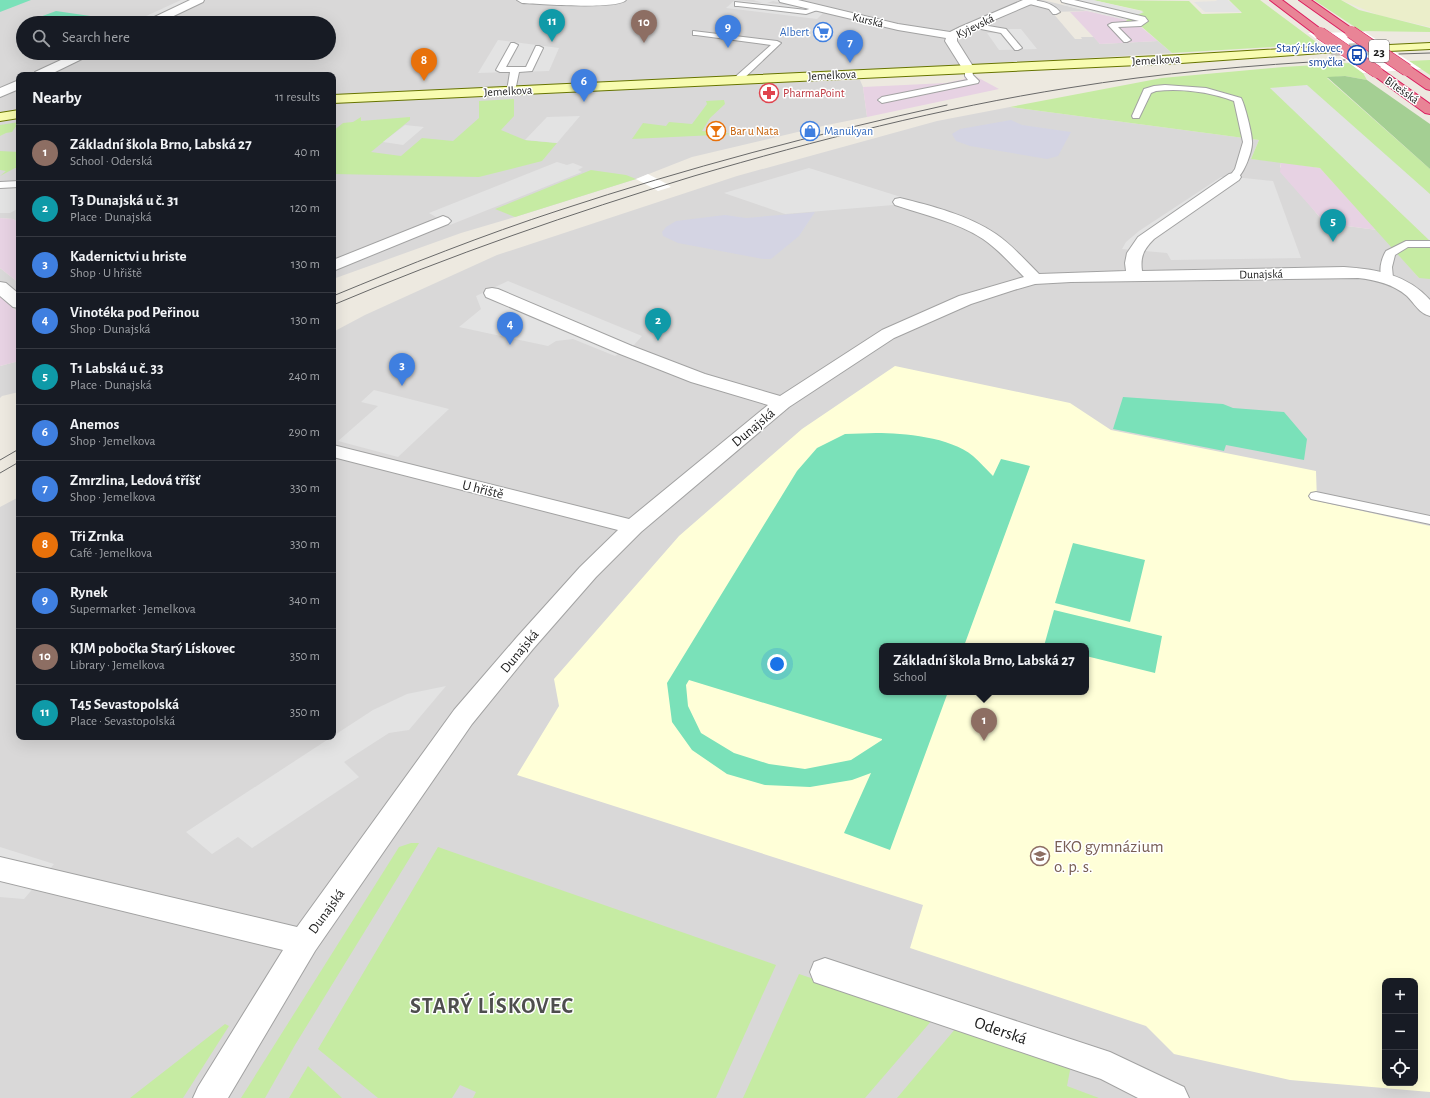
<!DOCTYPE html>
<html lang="en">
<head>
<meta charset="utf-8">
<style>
	:root { --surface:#171b24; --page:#20242c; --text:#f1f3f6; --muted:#9ea1a6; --line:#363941; --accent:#ea580c }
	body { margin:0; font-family:"Alegreya Sans",sans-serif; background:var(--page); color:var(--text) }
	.controls { position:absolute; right:12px; bottom:12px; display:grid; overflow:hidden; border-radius:8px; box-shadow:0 4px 16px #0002 }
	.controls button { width:36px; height:36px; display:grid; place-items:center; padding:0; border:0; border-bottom:1px solid var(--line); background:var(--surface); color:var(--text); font:20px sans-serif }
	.you { position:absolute; left:777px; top:664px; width:14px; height:14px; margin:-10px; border:3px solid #fff; border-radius:50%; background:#1a73e8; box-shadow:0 0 0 6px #1a73e833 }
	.badge { display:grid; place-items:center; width:26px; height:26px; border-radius:50%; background:var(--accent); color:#fff; font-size:13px; font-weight:700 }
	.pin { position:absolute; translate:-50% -33px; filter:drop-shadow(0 1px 2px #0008) }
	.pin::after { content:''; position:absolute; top:21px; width:14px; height:12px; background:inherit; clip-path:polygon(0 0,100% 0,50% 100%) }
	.popup { position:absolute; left:879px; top:643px; width:210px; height:52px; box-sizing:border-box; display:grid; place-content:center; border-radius:8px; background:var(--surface); filter:drop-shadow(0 1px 3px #0005); font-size:13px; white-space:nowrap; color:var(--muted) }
	.popup b { font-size:15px; color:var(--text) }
	.popup::after { content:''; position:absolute; left:50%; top:100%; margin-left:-8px; border:8px solid transparent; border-top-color:var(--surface) }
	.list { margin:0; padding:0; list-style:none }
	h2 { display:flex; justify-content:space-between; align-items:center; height:52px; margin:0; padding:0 16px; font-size:17px }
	h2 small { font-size:13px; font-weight:400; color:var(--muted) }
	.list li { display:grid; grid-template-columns:26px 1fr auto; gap:12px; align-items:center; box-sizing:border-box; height:56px; padding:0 16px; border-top:1px solid var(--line) }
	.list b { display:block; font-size:15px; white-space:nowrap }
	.list p { margin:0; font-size:13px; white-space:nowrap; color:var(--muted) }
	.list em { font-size:13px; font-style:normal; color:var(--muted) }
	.icon { flex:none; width:22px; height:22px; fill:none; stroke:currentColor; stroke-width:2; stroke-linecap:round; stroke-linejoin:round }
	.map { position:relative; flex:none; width:1430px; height:1098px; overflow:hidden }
	.search { position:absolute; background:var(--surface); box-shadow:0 4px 16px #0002; left:16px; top:16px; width:320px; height:44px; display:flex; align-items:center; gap:10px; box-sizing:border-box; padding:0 14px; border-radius:22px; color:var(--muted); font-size:15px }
	.panel { position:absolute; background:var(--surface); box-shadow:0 4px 16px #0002; left:16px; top:72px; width:320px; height:668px; border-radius:8px }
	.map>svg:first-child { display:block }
</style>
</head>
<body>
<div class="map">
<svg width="1430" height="1098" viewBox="0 0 1430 1098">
	<rect width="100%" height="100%" fill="#ede9e0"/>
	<!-- residential -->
	<path fill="#d9d8d8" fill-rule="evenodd" d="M 0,0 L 1043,0 L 1087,11 L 1052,12 L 1075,39 L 1082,39 L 1081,37 L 1094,37 L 1100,44 L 1158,41 L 1172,53 L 988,64 L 333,95 L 333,75 L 19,75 L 19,112 L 0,114 ZM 23,23 L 329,23 L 329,53 L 23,53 Z
		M 860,80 L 863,87 L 867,117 L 827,125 L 692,157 L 636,179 L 515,217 L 461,233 L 333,279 L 333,102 L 665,86 Z
		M 1010,107 L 1259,140 L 1251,159 L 1281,162 L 1280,167 L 1324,223 L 1377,230 L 1419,278 L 1430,277 L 1430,1098 L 0,1098 L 0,507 L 19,497 L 19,737 L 333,737 L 333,332 L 365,315 L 497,255 L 737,176 L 937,121 ZM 882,646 L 1086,646 L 1086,692 L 882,692 ZM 1385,981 L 1415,981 L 1415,1083 L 1385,1083 Z
		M 19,119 L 19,223 L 13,219 L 0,218 L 0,122 Z
		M 0,268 L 19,283 L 19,313 L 0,297 Z
		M 19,361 L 19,392 L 2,396 L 0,398 L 0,366 Z"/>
	<!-- industrial -->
	<path fill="#e7d2e3" d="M 1087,11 L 1126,20 L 1133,27 L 1141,27 L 1158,41 L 1100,44 L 1070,12 Z
		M 964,76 L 975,76 L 999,89 L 867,117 L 863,87 L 946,83 L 965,79 Z
		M 1281,162 L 1320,168 L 1377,230 L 1325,223 L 1280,172 Z
		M 0,218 L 13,219 L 19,223 L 19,283 L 0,268 Z
		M 0,297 L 19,313 L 19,361 L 0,366 Z"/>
	<!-- education -->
	<path fill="#ffffd8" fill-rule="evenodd" d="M 895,366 L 1070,403 L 1111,430 L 1316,471 L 1317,501 L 1430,526 L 1430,1092 L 1290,1080 L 1174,1054 L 1146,1026 L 910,948 L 923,905 L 517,775 L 559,706 L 554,679 L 679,536 L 802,429 ZM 882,646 L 1086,646 L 1086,692 L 882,692 ZM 1385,981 L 1415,981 L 1415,1083 L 1385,1083 Z"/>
	<!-- farmland -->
	<path fill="#ebeeca" d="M 1341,0 L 1430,0 L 1430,27 L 1378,15 Z"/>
	<!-- grass -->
	<path fill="#c6eba3" d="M 1093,0 L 1189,1 L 1202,14 L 1242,13 L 1229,0 L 1260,0 L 1319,44 L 1172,53 L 1142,27 L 1131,25 L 1126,20 L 1143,11 Z
		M 1314,0 L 1341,0 L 1359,10 L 1430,28 L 1430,32 L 1361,31 Z
		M 1430,60 L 1430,75 L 1409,61 Z
		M 1349,63 L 1363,73 L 1367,80 L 1345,76 L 1327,78 L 1430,169 L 1430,279 L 1419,278 L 1320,168 L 1251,159 L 1259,140 L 1010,107 L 1162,78 L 1283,67 Z
		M 514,99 L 514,116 L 501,130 L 525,140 L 557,143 L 542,161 L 479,177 L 333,174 L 333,131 L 343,123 L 353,122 L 361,117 L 361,121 L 410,117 L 410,120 L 371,152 L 401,156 L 422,138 L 453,141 L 479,118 L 479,101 Z
		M 724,100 L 725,104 L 710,118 L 702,131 L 735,134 L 632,139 L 643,123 L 666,126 L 669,122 L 692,124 L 707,104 L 706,101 Z
		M 19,122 L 12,132 L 6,133 L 0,136 L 0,125 Z
		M 0,151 L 19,152 L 19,168 L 15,168 L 0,176 L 6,171 L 0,170 Z
		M 591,170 L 626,175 L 636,179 L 515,217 L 495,209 Z
		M 411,843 L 419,843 L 295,1045 L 265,1098 L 241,1098 L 399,847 Z
		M 438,847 L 776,965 L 716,1098 L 473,1098 L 476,1092 L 460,1085 L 452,1098 L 378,1098 L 318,1049 Z
		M 799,974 L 933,1019 L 865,1098 L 743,1098 Z
		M 225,1024 L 229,1026 L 183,1098 L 130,1098 Z
		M 956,1028 L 1071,1065 L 1067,1086 L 1099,1098 L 897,1098 Z
		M 308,1066 L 342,1098 L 289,1098 Z"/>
	<!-- forest -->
	<path fill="#a4cf93" d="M 1345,76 L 1367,80 L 1430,124 L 1430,169 L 1327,77 Z"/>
	<!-- pitch -->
	<path fill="#7ae1b9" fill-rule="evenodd" d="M 0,0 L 31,0 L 0,12 Z
		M 56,11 L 104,18 L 93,23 L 40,23 L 29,21 Z
		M 1123,397 L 1223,404 L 1233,408 L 1284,412 L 1307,439 L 1304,460 L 1226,445 L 1224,451 L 1113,429 Z
		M 876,433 C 904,433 950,437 973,456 C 980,462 986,469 993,476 L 1001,459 L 1030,466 L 964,646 L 882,646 L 882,692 L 948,692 L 890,850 L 844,833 L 871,773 L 852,780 L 810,787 L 765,785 L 727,774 L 692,750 L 672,722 L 667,683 L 797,471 L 817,448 L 845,434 ZM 689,680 L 882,739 L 882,740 L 851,760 L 805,769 L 769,764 L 734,753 L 701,733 L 688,706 L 686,685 Z
		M 1073,543 L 1145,560 L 1130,622 L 1055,603 Z
		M 1054,610 L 1162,636 L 1155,673 L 1086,656 L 1086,646 L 1044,646 Z"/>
	<!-- parking -->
	<path fill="#e3e3e3" d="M 181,0 L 192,0 L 143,23 L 131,23 Z
		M 735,0 L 763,3 L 753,0 L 797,0 L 914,27 L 911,29 L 802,4 L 795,6 L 773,1 L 767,3 L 797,6 L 824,12 L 817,19 L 726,8 Z
		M 1075,0 L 1093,0 L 1144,12 L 1126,20 L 1063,5 Z
		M 1216,0 L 1228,0 L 1241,12 L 1205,12 L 1194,2 L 1217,1 Z
		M 1010,29 L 1021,29 L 1037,49 L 999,50 L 987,33 L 997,33 Z
		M 498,40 L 559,48 L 549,71 L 478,73 Z
		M 1307,85 L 1430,194 L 1430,241 L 1270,88 Z
		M 580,116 L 557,143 L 525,140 L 547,117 Z
		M 405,125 L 424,127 L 403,145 L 383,142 Z
		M 557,162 L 567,165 L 573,163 L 583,167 L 578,170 L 582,172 L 450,225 L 429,213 Z
		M 809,168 L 904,198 L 893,205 L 785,214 L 724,193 Z
		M 1221,177 L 1244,178 L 1273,181 L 1301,258 L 1171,260 L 1167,253 L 1122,249 L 1126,242 L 1139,231 Z
		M 19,180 L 19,208 L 10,213 L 0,213 L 0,181 Z
		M 508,281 L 642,336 L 634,345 L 615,356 L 573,339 L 556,341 L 548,346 L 459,327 L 481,309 L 476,296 Z
		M 374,390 L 449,409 L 398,457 L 338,441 L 378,406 L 361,402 Z
		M 446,686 L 409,730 L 389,733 L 344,762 L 359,777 L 252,848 L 238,837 L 212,854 L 186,832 L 373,710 L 407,694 Z
		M 0,847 L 54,864 L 24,899 L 0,897 Z"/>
	<!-- plaza -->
	<path fill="#d4d4e3" d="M 1011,120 L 1022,125 L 1071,132 L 1058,156 L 1047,159 L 970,146 L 956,141 L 952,134 L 960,129 Z
		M 815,212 L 799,236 L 771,259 L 763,259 L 678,243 L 663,236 L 662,232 L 666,227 L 676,221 L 725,215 L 746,218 Z"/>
	<!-- pier -->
	<path fill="#fff" d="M 1365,32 L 1421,69 L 1363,73 L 1308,33 Z
		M 648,174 L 667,184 L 671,187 L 658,191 L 636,179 Z"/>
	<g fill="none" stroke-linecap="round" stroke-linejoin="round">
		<!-- secondary-tunnel -->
		<path stroke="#c3c0b9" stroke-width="12" stroke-dasharray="12 6" stroke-linecap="butt" d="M 1331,50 L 1389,48"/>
		<defs>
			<path id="lane" d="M 1026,0 C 1038,0 1052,2 1060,12 L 1056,14 L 1053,14 L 1049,9 L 1026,3 Z
				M 1061,0 L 1074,0 L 1145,17 L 1148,21 L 1141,26 L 1118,27 L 1131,40 L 1127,42 L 1124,42 L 1108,25 L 1112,23 L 1139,21 L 1062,2 Z
				M 735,2 L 806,10 L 819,6 L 823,8 L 806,14 L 738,6 L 735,6 Z
				M 971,23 L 1006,29 L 1022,48 L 1018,50 L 1015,50 L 1001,33 L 971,27 Z
				M 693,31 L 777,41 L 781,43 L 740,82 L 734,82 L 733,80 L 734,78 L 771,45 L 696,35 L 693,35 Z
				M 511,43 L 514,43 L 518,45 L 506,67 L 526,67 L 536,46 L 539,46 L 543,48 L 532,71 L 519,72 L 515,91 L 511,94 L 507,91 L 510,72 L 500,72 L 496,70 Z
				M 965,66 L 971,66 L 973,75 L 979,81 L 978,83 L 882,103 L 878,100 L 882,97 L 968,80 L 965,76 Z
				M 1165,85 L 1206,88 L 1241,98 C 1245,105 1252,134 1252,141 C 1253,150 1243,178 1234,180 L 1229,177 L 1235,169 L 1243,142 L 1234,101 C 1210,92 1181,88 1156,91 L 1151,93 L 1139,118 L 1133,118 L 1132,116 L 1144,89 L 1154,86 Z
				M 19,181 L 19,187 L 0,188 L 0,182 Z
				M 1406,241 L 1430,241 L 1430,247 L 1408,247 L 1395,255 L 1392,267 L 1393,278 L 1391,280 L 1383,280 C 1378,272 1381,259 1386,251 Z
				M 1316,492 L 1430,516 L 1430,524 L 1311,499 L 1309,496 L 1311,493 Z"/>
			<path id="street" d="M 190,0 L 204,0 L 203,2 L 159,23 L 144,23 L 146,21 Z
				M 517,0 L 626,0 C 618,10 539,4 522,3 Z
				M 779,0 L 798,0 L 898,24 L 950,32 L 960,27 L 1023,0 L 1037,0 L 1036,2 L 968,31 L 957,38 L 957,41 L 974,68 L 972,71 L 964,71 L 962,68 L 945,41 L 946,38 L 898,30 L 780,2 Z
				M 76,53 L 92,53 L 90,55 L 49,75 L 33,75 L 35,72 Z
				M 19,80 L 19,89 L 0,97 L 0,88 Z
				M 1234,173 L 1239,174 L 1241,177 L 1239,180 L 1154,239 C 1144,249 1140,256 1142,271 L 1344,267 C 1377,269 1408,275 1430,300 L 1430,316 C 1420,314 1414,303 1407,296 C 1393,284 1376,280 1358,278 L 1071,282 L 1035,284 L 1014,290 L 971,304 L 894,338 L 789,407 L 641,532 L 596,577 L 533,649 L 472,724 L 315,951 L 228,1098 L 193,1098 L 198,1087 L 283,950 L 0,881 L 0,857 L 297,927 L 454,710 L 517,637 L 580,567 L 618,530 L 333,457 L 333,445 L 629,519 L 768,405 L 691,382 L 620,354 L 486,297 L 484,293 L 486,289 L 492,288 L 498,289 L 632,346 L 705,374 L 780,396 L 882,330 L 959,296 L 1024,277 C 1011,264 999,250 983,239 C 957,222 925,215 895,205 L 893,202 L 895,199 L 900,198 C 932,206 968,215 996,234 C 1012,245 1025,260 1039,274 L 1126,271 L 1125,263 L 1127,253 L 1138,237 L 1229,174 Z
				M 443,216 L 448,218 L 451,221 L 448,224 L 333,271 L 333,260 Z
				M 0,282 L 6,283 L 19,294 L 19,308 L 13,307 L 0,296 Z
				M 825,958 L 1110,1052 L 1184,1087 L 1189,1098 L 1138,1098 L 1101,1079 L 814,982 L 810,972 L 814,962 Z"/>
			<path id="secondary" d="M 1430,43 L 1430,49 L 1389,51 L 1385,50 L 1383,48 L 1385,46 L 1389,45 Z
				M 1331,46 L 1335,48 L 1337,50 L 1335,52 L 1181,63 L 333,103 L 333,95 L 1181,55 Z
				M 19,110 L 19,118 L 0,121 L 0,113 Z"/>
			<path id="highway" d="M 1270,0 L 1282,0 L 1326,33 L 1324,35 L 1316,35 Z
				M 1299,0 L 1311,0 L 1357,32 L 1355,34 L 1347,34 Z
				M 1407,66 L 1411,67 L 1430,80 L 1430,90 L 1426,89 L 1403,73 L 1401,70 L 1403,67 Z
				M 1377,68 L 1381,69 L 1430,104 L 1430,114 L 1425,113 L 1373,75 L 1371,72 L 1373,69 Z"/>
		</defs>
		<!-- lane casing -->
		<use href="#lane" stroke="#a2a2a2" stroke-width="2"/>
		<!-- street casing -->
		<use href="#street" stroke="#a2a2a2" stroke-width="2"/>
		<!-- secondary casing -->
		<use href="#secondary" stroke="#677401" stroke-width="2"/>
		<!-- highway casing -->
		<use href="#highway" stroke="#dc1d5e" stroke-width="2"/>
		<!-- lane -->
		<use href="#lane" fill="#fff" fill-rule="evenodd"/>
		<!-- street -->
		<use href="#street" fill="#fff" fill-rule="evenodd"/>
		<!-- secondary -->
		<use href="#secondary" fill="#f8fcb0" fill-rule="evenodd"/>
		<!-- highway -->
		<use href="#highway" fill="#e98496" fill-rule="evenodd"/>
		<!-- tram -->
		<path stroke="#696969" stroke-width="1" d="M 1399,54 L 1430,53
			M 333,296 C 408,265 483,235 560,210 C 687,168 816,134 947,105
			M 333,305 C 451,255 572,213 694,176 C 817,140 941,108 1068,88 C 1160,73 1252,65 1345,60
			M 0,460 L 19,449
			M 0,473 L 19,462"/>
		<defs>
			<path id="highway-bridge" d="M 1351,32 L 1407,70
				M 1320,33 L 1377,72"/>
		</defs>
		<!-- highway-bridge casing -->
		<use href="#highway-bridge" stroke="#dc1d5e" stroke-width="13" stroke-linecap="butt"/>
		<!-- highway-bridge -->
		<use href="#highway-bridge" stroke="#e98496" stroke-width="12"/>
	</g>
	<!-- icons -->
	<defs>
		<symbol id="supermarket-ring" viewBox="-11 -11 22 22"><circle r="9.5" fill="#fff" stroke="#3f7fe0" stroke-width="1.5"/><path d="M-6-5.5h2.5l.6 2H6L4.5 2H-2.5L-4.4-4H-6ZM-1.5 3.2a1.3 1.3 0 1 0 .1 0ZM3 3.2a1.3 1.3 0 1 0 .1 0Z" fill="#3f7fe0"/></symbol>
		<symbol id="bus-ring" viewBox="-11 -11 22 22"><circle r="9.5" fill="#fff" stroke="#1a4fb4" stroke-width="1.5"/><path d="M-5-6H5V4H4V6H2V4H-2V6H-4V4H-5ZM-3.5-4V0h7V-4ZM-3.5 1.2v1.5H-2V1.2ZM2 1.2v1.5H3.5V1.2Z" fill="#1a4fb4"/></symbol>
		<symbol id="pharmacy-ring" viewBox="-11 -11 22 22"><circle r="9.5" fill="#fff" stroke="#e0444e" stroke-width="1.5"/><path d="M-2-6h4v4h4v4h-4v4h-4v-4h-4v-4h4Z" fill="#e0444e"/></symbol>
		<symbol id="bar-ring" viewBox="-11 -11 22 22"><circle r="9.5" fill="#fff" stroke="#e8710a" stroke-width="1.5"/><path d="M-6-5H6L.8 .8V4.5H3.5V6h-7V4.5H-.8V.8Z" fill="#e8710a"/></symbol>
		<symbol id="shop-ring" viewBox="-11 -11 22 22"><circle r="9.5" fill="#fff" stroke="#3f7fe0" stroke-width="1.5"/><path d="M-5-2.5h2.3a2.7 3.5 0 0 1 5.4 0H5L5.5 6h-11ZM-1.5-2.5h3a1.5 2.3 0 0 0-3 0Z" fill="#3f7fe0"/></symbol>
		<symbol id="school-ring" viewBox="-11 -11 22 22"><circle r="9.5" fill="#fff" stroke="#8d6e63" stroke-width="1.5"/><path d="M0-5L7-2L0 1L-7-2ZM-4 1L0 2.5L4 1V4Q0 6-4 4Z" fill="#8d6e63"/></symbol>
	</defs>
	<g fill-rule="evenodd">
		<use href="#supermarket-ring" x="812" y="21" width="22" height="22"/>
		<use href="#bus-ring" x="1346" y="44" width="22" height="22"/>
		<use href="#pharmacy-ring" x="758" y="82" width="22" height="22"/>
		<use href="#bar-ring" x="705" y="120" width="22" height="22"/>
		<use href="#shop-ring" x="799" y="120" width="22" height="22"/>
		<use href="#school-ring" x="1029" y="845" width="22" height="22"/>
	</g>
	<g text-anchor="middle" stroke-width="3" stroke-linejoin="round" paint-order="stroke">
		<!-- far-street labels -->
		<g font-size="12" fill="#1b1b1b" stroke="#fff">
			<text transform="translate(868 20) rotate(13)" y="4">Kurská</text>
			<text transform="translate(975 26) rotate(-26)" y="4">Kyjevská</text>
			<text transform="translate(1156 60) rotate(-3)" y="4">Jemelkova</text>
			<text transform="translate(832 75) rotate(-3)" y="4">Jemelkova</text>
			<text transform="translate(1402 90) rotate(35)" y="4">Bítešská</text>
			<text transform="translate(508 91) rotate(-3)" y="4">Jemelkova</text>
			<text transform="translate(1261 274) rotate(-1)" y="4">Dunajská</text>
		</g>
		<!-- far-shop labels -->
		<g font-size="12" fill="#366cbe" stroke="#fff" text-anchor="end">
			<text x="809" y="36">Albert</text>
			<text x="824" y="135" text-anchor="start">Manukyan</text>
		</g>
		<!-- far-transit labels -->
		<g font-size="12" fill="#164399" stroke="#fff" text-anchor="end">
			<text x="1343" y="52">Starý Lískovec,<tspan x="1343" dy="14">smyčka</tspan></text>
		</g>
		<!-- far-health labels -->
		<g font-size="12" fill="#be3a42" stroke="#fff" text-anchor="start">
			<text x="783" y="97">PharmaPoint</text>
		</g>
		<!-- far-food labels -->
		<g font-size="12" fill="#c56008" stroke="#fff" text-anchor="start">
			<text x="730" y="135">Bar u Nata</text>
		</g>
		<!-- shield labels -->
		<rect fill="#fff" stroke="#5f5f5f" stroke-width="1" x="1369" y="40" width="20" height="22" rx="3"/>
		<g font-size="13" font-weight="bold" fill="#1b1b1b">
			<text x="1379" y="56">23</text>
		</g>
		<!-- street labels -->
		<g font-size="14" fill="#1b1b1b" stroke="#fff">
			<text transform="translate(753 427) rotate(-40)" y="5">Dunajská</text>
			<text transform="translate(483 489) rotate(14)" y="5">U hřiště</text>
			<text transform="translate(519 651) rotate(-50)" y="5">Dunajská</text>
			<text transform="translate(326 911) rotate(-54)" y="5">Dunajská</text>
		</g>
		<!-- near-education labels -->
		<g font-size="17" fill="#785e54" stroke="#fff" text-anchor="start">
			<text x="1054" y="852">EKO gymnázium<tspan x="1054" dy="20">o. p. s.</tspan></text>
		</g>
		<!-- near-street labels -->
		<g font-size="17" fill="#1b1b1b" stroke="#fff">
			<text transform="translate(1001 1030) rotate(19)" y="6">Oderská</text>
		</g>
		<!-- near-district labels -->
		<g font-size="22" font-weight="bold" letter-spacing="1" fill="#4e4e4e" stroke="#fff">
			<text x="492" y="1013">STARÝ LÍSKOVEC</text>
		</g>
	</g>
</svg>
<div class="controls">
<button>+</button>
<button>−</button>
<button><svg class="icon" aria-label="locate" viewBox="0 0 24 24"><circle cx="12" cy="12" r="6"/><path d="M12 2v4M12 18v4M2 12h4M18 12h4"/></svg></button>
</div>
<div class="you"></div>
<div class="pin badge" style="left:984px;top:741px;background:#8d6e63">1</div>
<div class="popup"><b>Základní škola Brno, Labská 27</b>School</div>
<div class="pin badge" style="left:658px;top:341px;background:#0f9aa8">2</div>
<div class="pin badge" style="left:402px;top:386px;background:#3f7fe0">3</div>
<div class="pin badge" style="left:510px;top:345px;background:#3f7fe0">4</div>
<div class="pin badge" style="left:1333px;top:242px;background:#0f9aa8">5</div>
<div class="pin badge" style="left:584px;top:102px;background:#3f7fe0">6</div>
<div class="pin badge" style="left:850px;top:63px;background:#3f7fe0">7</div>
<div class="pin badge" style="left:424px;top:81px;background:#e8710a">8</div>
<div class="pin badge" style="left:728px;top:48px;background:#3f7fe0">9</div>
<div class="pin badge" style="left:644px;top:43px;background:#8d6e63">10</div>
<div class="pin badge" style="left:552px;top:42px;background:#0f9aa8">11</div>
<div class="search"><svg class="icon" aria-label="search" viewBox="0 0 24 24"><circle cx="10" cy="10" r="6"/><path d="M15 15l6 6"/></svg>Search here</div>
<section class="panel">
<h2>Nearby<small>11 results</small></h2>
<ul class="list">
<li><span class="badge" style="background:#8d6e63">1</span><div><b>Základní škola Brno, Labská 27</b><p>School · Oderská</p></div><em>40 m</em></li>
<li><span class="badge" style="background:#0f9aa8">2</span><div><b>T3 Dunajská u č. 31</b><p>Place · Dunajská</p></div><em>120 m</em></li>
<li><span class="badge" style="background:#3f7fe0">3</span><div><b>Kadernictvi u hriste</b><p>Shop · U hřiště</p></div><em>130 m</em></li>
<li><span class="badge" style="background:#3f7fe0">4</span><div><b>Vinotéka pod Peřinou</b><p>Shop · Dunajská</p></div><em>130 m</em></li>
<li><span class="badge" style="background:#0f9aa8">5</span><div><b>T1 Labská u č. 33</b><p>Place · Dunajská</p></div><em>240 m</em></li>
<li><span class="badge" style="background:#3f7fe0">6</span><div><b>Anemos</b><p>Shop · Jemelkova</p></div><em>290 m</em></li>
<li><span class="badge" style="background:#3f7fe0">7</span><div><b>Zmrzlina, Ledová tříšť</b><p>Shop · Jemelkova</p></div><em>330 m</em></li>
<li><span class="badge" style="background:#e8710a">8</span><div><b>Tři Zrnka</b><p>Café · Jemelkova</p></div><em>330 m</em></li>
<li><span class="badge" style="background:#3f7fe0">9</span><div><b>Rynek</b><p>Supermarket · Jemelkova</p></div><em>340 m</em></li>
<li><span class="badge" style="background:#8d6e63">10</span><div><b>KJM pobočka Starý Lískovec</b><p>Library · Jemelkova</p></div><em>350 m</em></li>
<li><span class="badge" style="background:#0f9aa8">11</span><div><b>T45 Sevastopolská</b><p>Place · Sevastopolská</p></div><em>350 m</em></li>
</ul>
</section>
</div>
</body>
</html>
